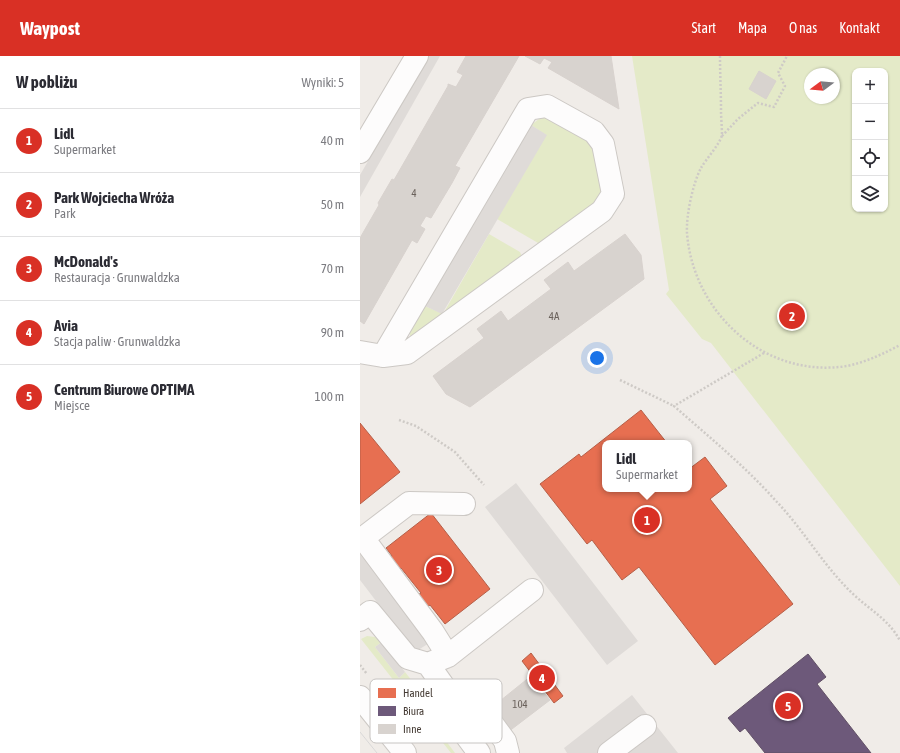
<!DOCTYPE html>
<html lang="pl">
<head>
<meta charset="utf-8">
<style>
	:root { --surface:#fff; --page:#f7f7f7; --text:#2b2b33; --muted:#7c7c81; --line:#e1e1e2; --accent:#d93025 }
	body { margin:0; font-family:"Asap Condensed",sans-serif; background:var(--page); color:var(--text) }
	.controls { position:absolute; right:12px; top:12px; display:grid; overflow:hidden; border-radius:8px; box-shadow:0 1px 3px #0004 }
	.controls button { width:36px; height:36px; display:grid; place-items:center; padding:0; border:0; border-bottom:1px solid var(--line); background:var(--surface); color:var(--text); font:20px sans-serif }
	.compass { position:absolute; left:444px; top:12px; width:36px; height:36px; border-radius:50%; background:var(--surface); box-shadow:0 1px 3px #0004; rotate:254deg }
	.you { position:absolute; left:237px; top:302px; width:14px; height:14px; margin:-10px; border:3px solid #fff; border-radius:50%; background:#1a73e8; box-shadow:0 0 0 6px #1a73e833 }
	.badge { display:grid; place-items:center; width:26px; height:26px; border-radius:50%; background:var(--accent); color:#fff; font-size:13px; font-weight:700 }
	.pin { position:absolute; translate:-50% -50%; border:2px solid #fff; box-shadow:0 1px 4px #0006 }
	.popup { position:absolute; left:242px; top:384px; width:90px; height:52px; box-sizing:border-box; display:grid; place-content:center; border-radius:8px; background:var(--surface); filter:drop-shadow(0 1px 3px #0005); font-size:13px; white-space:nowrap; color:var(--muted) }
	.popup b { font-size:15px; color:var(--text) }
	.popup::after { content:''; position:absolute; left:50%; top:100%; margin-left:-8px; border:8px solid transparent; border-top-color:var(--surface) }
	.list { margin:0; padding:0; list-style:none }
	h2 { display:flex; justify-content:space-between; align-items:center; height:52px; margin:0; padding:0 16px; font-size:17px }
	h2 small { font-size:13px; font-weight:400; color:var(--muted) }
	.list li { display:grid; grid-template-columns:26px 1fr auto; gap:12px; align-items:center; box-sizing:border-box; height:64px; padding:0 16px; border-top:1px solid var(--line) }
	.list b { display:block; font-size:15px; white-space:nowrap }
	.list p { margin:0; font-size:13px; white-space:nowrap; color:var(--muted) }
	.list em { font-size:13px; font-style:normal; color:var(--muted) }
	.icon { flex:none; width:22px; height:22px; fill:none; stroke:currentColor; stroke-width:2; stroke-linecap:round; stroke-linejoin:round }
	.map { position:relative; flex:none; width:540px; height:697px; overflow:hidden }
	header { display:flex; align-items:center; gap:24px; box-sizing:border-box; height:56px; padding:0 20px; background:var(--accent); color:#fff }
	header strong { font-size:19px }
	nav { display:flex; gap:22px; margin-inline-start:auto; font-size:14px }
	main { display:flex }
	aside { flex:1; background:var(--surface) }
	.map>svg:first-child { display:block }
</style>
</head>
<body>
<header>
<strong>Waypost</strong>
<nav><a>Start</a><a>Mapa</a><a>O nas</a><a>Kontakt</a></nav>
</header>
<main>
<aside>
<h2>W pobliżu<small>Wyniki: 5</small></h2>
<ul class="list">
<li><span class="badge">1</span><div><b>Lidl</b><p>Supermarket</p></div><em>40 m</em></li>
<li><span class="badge">2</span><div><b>Park Wojciecha Wróża</b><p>Park</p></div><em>50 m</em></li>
<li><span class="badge">3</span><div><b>McDonald's</b><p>Restauracja · Grunwaldzka</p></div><em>70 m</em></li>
<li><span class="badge">4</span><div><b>Avia</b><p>Stacja paliw · Grunwaldzka</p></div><em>90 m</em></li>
<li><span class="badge">5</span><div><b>Centrum Biurowe OPTIMA</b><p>Miejsce</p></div><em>100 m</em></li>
</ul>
</aside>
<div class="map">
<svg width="540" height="697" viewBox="0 0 540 697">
	<rect width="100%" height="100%" fill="#f0ece8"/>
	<!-- green -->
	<path fill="#e4eac8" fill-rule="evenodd" d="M 272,0 L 540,0 L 540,530 L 351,287 L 342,283 L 306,238 L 309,234 ZM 495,15 L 525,15 L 525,153 L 495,153 ZM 450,18 L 474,18 L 474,42 L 450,42 Z
		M 187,61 L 231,83 L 246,140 L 185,191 L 137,163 L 186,79 L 171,69 L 179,63 Z
		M 129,178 L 160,196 L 162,201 L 50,283 L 50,276 L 65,250 L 83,258 Z
		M 7,580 L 15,581 L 22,586 L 15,591 L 39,622 L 45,616 L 75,654 L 77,658 L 77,673 L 95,697 L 91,697 L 1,583 Z"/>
	<!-- parking -->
	<path fill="#dfdbd8" d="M 69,0 L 80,0 L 0,141 L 0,119 Z
		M 171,69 L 187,79 L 82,258 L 65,250 Z
		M 156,427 L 278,585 L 247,609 L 125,451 Z
		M 0,489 L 74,584 L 55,596 L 0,524 Z
		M 22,586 L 45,616 L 39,622 L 15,591 Z
		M 272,639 L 318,697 L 207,697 L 204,692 Z"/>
	<!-- shops -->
	<path fill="#e76f51" stroke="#b65f48" d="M 281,354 L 307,387 L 245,387 L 245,433 L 329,433 L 329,413 L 345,401 L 367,430 L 350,443 L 433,548 L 355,609 L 279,511 L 262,524 L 232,484 L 227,488 L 180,428 L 219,398 L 221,401 Z
		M 0,367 L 40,416 L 0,448 Z
		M 71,457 L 130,533 L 85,568 L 70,549 L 66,552 L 56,540 L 61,537 L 41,512 L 37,515 L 28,504 L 32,500 L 26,492 Z
		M 171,597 L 203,640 L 194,647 L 162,605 Z"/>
	<!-- offices -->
	<path fill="#6d597a" stroke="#615065" d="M 448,598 L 466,621 L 457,628 L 511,697 L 405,697 L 385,672 L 380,676 L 368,662 Z"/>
	<!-- building -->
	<path fill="#d8d3cf" stroke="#d8d2ce" d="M 106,0 L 159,0 L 95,110 L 100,112 L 92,127 L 71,162 L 66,160 L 60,170 L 65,173 L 57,187 L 52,184 L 4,268 L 0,265 L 0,182 L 19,149 L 18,147 L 32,123 L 34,124 L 88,30 L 88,28 L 96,31 L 103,19 L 97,16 Z
		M 165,0 L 251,0 L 259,53 L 188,12 L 192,6 L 184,2 L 180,8 Z
		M 399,15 L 416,25 L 406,43 L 389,33 Z
		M 265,178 L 281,199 L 284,223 L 110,351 L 86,338 L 73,320 L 124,282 L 117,273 L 141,255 L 148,265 L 191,233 L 184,224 L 208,206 L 214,215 Z
		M 171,620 L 190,644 L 148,676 L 130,653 Z"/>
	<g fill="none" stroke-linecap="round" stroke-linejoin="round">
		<defs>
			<path id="minor" d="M 0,96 L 57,0
				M 0,296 L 23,300 L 47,297 L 242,155 L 253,138 L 243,88 L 234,76 L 187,50 L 168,53 L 23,300
				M 0,564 L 10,556 L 48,602 L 68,608 L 88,600 L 172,534
				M 88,600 L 73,576 L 3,482 L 49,447 L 104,448
				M 68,608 L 92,642 L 102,674 L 119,697
				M 0,641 L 45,697
				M 92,642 L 123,655 L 145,685 L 148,697
				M 249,697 L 285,670"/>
		</defs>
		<!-- minor casing -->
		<use href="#minor" stroke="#ccc8c4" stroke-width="24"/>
		<!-- path -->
		<path stroke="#cecac6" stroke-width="2.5" stroke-dasharray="2 2" stroke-linecap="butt" d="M 360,0 C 360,18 361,36 361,54 C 361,62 362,71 362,79 C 360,88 346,103 341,112 C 333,127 326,159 327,177 C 333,257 405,323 487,310 C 506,306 523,298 540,289
			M 362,80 L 378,63 L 398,47 L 414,51 L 425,30 L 418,17 L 427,0
			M 404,297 L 314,350 C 349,381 385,410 416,445 C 443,473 463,509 491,536 C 508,553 529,563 540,585
			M 260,324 L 314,350
			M 39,364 L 56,370 L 95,396 L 124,429
			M 0,609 L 7,618"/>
		<!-- minor -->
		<use href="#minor" stroke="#fdfcfc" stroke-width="22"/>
		<!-- tram -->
		<path stroke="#d9d8d8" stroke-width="1" d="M 0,676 L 17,697"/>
	</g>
	<g text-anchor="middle" stroke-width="4" stroke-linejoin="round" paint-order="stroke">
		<!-- number labels -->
		<g font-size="11" fill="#6b625c">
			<text x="54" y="141">4</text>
			<text x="194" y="264">4A</text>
			<text x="160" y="652">104</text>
		</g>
	</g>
	<!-- legend -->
	<rect x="10" y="623" width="132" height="64" rx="6" fill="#fff" stroke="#c7c4c2" stroke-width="1"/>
	<rect x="18" y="632" width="18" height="10" fill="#e76f51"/>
	<rect x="18" y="650" width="18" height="10" fill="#6d597a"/>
	<rect x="18" y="668" width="18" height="10" fill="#d8d3cf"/>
	<g font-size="11" fill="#453b34">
		<text x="43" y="641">Handel</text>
		<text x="43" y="659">Biura</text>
		<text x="43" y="677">Inne</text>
	</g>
</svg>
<div class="controls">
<button>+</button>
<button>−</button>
<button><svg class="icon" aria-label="locate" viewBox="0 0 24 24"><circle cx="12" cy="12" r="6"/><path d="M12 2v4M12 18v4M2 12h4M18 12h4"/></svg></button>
<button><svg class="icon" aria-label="layers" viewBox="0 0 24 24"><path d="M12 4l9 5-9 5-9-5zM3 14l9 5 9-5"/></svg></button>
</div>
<svg class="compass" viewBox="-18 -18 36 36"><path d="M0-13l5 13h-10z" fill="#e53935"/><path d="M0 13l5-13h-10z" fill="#7c7c81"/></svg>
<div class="you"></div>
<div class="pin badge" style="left:287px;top:464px">1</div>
<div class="popup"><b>Lidl</b>Supermarket</div>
<div class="pin badge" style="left:432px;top:260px">2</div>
<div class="pin badge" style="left:79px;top:514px">3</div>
<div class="pin badge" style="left:182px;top:622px">4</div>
<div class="pin badge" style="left:428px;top:650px">5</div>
</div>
</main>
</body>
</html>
